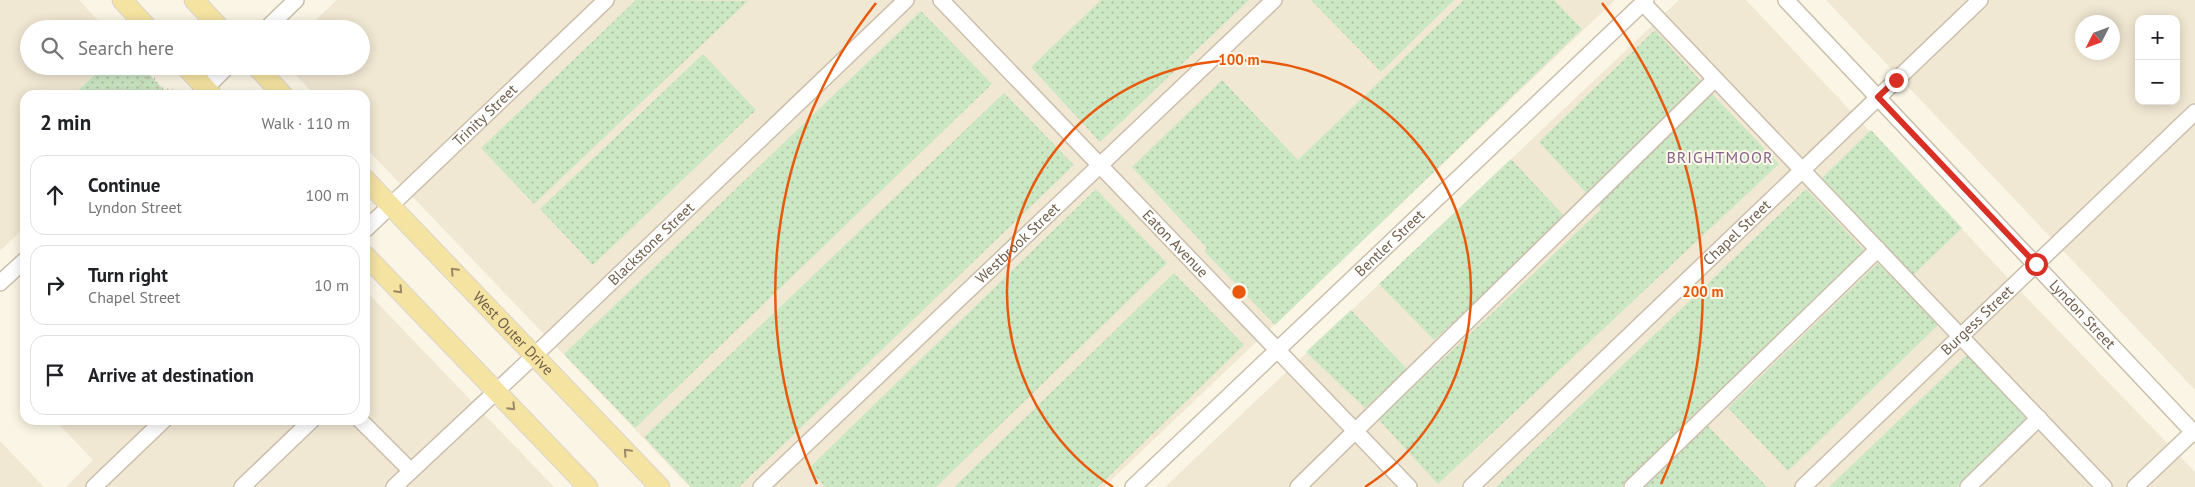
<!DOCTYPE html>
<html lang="en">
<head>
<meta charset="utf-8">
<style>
	:root { --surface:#fff; --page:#f2f2f2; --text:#202124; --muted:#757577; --line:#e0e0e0 }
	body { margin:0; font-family:"PT Sans",sans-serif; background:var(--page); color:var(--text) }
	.controls { position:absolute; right:15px; top:15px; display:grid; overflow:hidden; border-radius:10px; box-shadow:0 2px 12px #0003 }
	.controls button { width:45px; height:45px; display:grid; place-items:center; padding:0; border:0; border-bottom:1px solid var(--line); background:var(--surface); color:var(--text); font:25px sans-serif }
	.compass { position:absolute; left:2075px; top:15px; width:45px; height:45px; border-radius:50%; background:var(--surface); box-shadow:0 2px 12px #0003; rotate:228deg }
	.stop { position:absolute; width:15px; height:15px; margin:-11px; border:4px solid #d93025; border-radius:50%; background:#fff }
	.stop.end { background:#d93025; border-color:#fff; box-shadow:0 1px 5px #0008 }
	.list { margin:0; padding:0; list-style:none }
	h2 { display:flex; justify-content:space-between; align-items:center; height:65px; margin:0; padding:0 20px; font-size:21px }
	h2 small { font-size:16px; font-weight:400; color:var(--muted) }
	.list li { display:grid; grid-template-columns:32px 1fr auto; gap:15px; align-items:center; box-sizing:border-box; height:80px; margin:0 10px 10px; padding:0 10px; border:1px solid var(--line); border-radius:15px }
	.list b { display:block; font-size:19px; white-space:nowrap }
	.list p { margin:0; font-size:16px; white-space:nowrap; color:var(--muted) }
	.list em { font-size:16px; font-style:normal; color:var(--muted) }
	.icon { flex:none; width:28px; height:28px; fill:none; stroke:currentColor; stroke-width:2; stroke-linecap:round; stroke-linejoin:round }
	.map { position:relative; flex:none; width:2195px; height:487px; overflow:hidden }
	.search { position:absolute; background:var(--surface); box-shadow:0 2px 12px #0003; left:20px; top:20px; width:350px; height:55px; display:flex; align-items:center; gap:12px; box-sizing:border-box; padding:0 18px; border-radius:28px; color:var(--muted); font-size:19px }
	.panel { position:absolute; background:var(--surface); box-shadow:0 2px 12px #0003; left:20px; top:90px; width:350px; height:335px; border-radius:15px }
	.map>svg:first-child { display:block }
</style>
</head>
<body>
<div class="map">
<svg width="2195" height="487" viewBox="0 0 2195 487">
	<defs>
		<pattern id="grass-dots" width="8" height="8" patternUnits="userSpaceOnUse" patternTransform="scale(1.25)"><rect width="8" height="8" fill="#cce7c4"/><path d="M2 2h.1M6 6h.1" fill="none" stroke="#aabea1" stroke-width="1.8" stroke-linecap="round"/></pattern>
	</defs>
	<rect width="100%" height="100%" fill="#faf5e4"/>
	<!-- residential -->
	<path fill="#f1e8d3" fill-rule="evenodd" d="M 0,0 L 79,0 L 106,29 L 29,29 L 29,66 L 103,66 L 73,95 L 25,95 L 25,227 L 0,251 Z
		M 337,0 L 1615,0 L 1104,487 L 690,487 L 365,147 L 365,95 L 315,95 L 287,66 L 361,66 L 361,29 L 306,29 Z
		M 1679,0 L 1746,0 L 2027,298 L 2195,472 L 2195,487 L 1165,487 Z
		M 1826,0 L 2195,0 L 2195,390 ZM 2139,19 L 2176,19 L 2176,101 L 2139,101 ZM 2082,22 L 2112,22 L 2112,52 L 2082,52 Z
		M 365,290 L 554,487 L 66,487 L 93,460 L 55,420 L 365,420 Z
		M 0,441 L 44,487 L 0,487 Z"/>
	<!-- grass -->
	<path fill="url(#grass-dots)" d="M 636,0 L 748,1 L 534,204 L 481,148 Z
		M 1101,0 L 1249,0 L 1100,142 L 1031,67 Z
		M 1311,0 L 1454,0 L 1381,72 Z
		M 1464,0 L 1554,0 L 1582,29 L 1275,325 L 1204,251 L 1207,248 L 1132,167 L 1222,80 L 1298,160 Z
		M 921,11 L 992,84 L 635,428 L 564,354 Z
		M 1655,30 L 1716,98 L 1779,164 L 1438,484 L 1378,419 L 1486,319 L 1601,209 L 1539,142 Z
		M 703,54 L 756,110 L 593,265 L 540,209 Z
		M 104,66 L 141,66 L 167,93 L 164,95 L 73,95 Z
		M 1004,93 L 1074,165 L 739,487 L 691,487 L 644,437 Z
		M 1871,130 L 1962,228 L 1911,277 L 1819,181 Z
		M 1511,159 L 1566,218 L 1434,340 L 1379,284 Z
		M 1096,189 L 1167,263 L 936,487 L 826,487 L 808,469 Z
		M 1806,189 L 1866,252 L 1621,487 L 1496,487 Z
		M 1878,263 L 1938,325 L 1788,471 L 1728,408 Z
		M 1174,273 L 1244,345 L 1098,487 L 954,487 Z
		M 1351,310 L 1407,369 L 1365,408 L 1306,352 Z
		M 1968,354 L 2029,418 L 1957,487 L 1829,487 Z
		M 1708,426 L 1767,487 L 1644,487 Z"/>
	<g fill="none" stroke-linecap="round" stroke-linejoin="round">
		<defs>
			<g id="minor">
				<path id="s1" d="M 941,0 L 1409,487"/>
				<path id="s2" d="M 1786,0 L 2195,434"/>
				<path d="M 1643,3 L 2104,487"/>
				<path d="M 266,29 L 296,0"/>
				<path d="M 199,95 L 228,66"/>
				<path id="s3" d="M 365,230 L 606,0"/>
				<path d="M 0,283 L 25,260"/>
				<path d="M 360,420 L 411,471"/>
				<path d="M 94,487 L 164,420"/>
				<path d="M 242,487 L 312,420"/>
				<path id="s4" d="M 394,487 L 535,355 L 906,0"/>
				<path id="s5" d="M 761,487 L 1274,0"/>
				<path id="s6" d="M 1133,487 L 1646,0"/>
				<path d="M 1298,487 L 1710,84"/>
				<path id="s7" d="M 1471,487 L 1980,0"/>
				<path d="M 1632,487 L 1878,249"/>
				<path id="s8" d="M 1803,487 L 2195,112"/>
				<path d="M 1968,487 L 2039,418"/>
				<path d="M 2135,487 L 2193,432"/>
			</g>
			<g id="major">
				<path d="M 122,0 L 149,29"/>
				<path d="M 194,0 L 221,29"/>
				<path d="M 185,66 L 212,95"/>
				<path d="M 256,66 L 283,95"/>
				<path id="s9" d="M 365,179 L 660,487"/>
				<path d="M 365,255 L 588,487"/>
			</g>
		</defs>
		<!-- minor casing -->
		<use href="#minor" stroke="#cbbeab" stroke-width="18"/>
		<!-- major casing -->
		<use href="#major" stroke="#dad5d0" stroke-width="21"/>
		<!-- path -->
		<path stroke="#d2bca1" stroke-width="2.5" stroke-dasharray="1 4" stroke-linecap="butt" d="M 157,88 L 156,79 L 146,77 L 140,83 L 142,91 L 146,94 L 155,92 L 157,88 L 173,90"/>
		<!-- minor -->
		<use href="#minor" stroke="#fff" stroke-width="15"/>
		<!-- major -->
		<use href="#major" stroke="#f5e3a1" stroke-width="19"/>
	</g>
	<!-- one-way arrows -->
	<defs><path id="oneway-chevron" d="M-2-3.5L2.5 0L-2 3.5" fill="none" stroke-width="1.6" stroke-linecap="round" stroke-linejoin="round" transform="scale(1.25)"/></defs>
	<g stroke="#998765">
		<use href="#oneway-chevron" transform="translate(454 271) rotate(-134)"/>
		<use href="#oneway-chevron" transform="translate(399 290) rotate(46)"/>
		<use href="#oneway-chevron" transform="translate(512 407) rotate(46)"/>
		<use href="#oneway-chevron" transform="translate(627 452) rotate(-133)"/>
	</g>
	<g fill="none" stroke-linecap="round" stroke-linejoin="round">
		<!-- route -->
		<path stroke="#d93025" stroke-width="6" d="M 1896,80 L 1878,97 L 2036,264"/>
	</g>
	<!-- distance rings -->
	<g fill="none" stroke="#e8590c" stroke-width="2.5">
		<path d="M1113 487A232 232 0 1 1 1365 487"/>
		<path d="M817 484A464 464 0 0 1 876 3M1602 3A464 464 0 0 1 1661 484"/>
	</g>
	<g text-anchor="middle" stroke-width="4" stroke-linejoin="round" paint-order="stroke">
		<!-- street labels -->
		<g font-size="15" fill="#715f4b" stroke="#fef9ea">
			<text dy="5" stroke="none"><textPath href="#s3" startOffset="166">Trinity Street</textPath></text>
			<text dy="5" stroke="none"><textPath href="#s7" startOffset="368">Chapel Street</textPath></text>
			<text dy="5" stroke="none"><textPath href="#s4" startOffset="354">Blackstone Street</textPath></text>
			<text dy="5" stroke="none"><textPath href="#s5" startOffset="354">Westbrook Street</textPath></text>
			<text dy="5" stroke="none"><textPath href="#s1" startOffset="338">Eaton Avenue</textPath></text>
			<text dy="5" stroke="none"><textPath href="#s6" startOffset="354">Bentler Street</textPath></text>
			<text dy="5" stroke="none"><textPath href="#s2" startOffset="432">Lyndon Street</textPath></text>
			<text dy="5" stroke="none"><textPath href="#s8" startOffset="241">Burgess Street</textPath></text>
			<text dy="5" stroke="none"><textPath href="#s9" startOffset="214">West Outer Drive</textPath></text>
		</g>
		<!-- neighbourhood labels -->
		<g font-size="16" letter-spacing="1" fill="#86638d" stroke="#fef9ea">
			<text x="1720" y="163">BRIGHTMOOR</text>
		</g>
	</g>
	<circle cx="1239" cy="292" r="8" fill="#e8590c" stroke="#fef9ea" stroke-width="2.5"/>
	<g font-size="15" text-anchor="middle" font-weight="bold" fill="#e8590c" stroke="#fef9ea" stroke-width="4" stroke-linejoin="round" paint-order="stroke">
		<text x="1239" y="65">100 m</text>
		<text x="1703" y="297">200 m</text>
	</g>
</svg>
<div class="controls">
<button>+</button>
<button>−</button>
</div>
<svg class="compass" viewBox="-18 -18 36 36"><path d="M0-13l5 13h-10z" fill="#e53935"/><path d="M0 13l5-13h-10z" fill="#757577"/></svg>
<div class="stop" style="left:2036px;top:264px"></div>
<div class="stop end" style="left:1896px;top:80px"></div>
<div class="search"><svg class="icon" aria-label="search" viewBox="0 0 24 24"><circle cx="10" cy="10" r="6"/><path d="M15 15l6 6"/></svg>Search here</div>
<section class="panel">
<h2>2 min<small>Walk · 110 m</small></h2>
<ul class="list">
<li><svg class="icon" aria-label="ahead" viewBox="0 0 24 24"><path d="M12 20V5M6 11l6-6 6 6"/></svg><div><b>Continue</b><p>Lyndon Street</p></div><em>100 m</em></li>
<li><svg class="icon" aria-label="right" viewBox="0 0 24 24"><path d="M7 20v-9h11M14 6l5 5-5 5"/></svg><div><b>Turn right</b><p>Chapel Street</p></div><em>10 m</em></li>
<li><svg class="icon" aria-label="arrive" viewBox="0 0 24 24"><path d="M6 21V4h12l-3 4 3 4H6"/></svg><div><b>Arrive at destination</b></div></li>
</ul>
</section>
</div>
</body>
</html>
